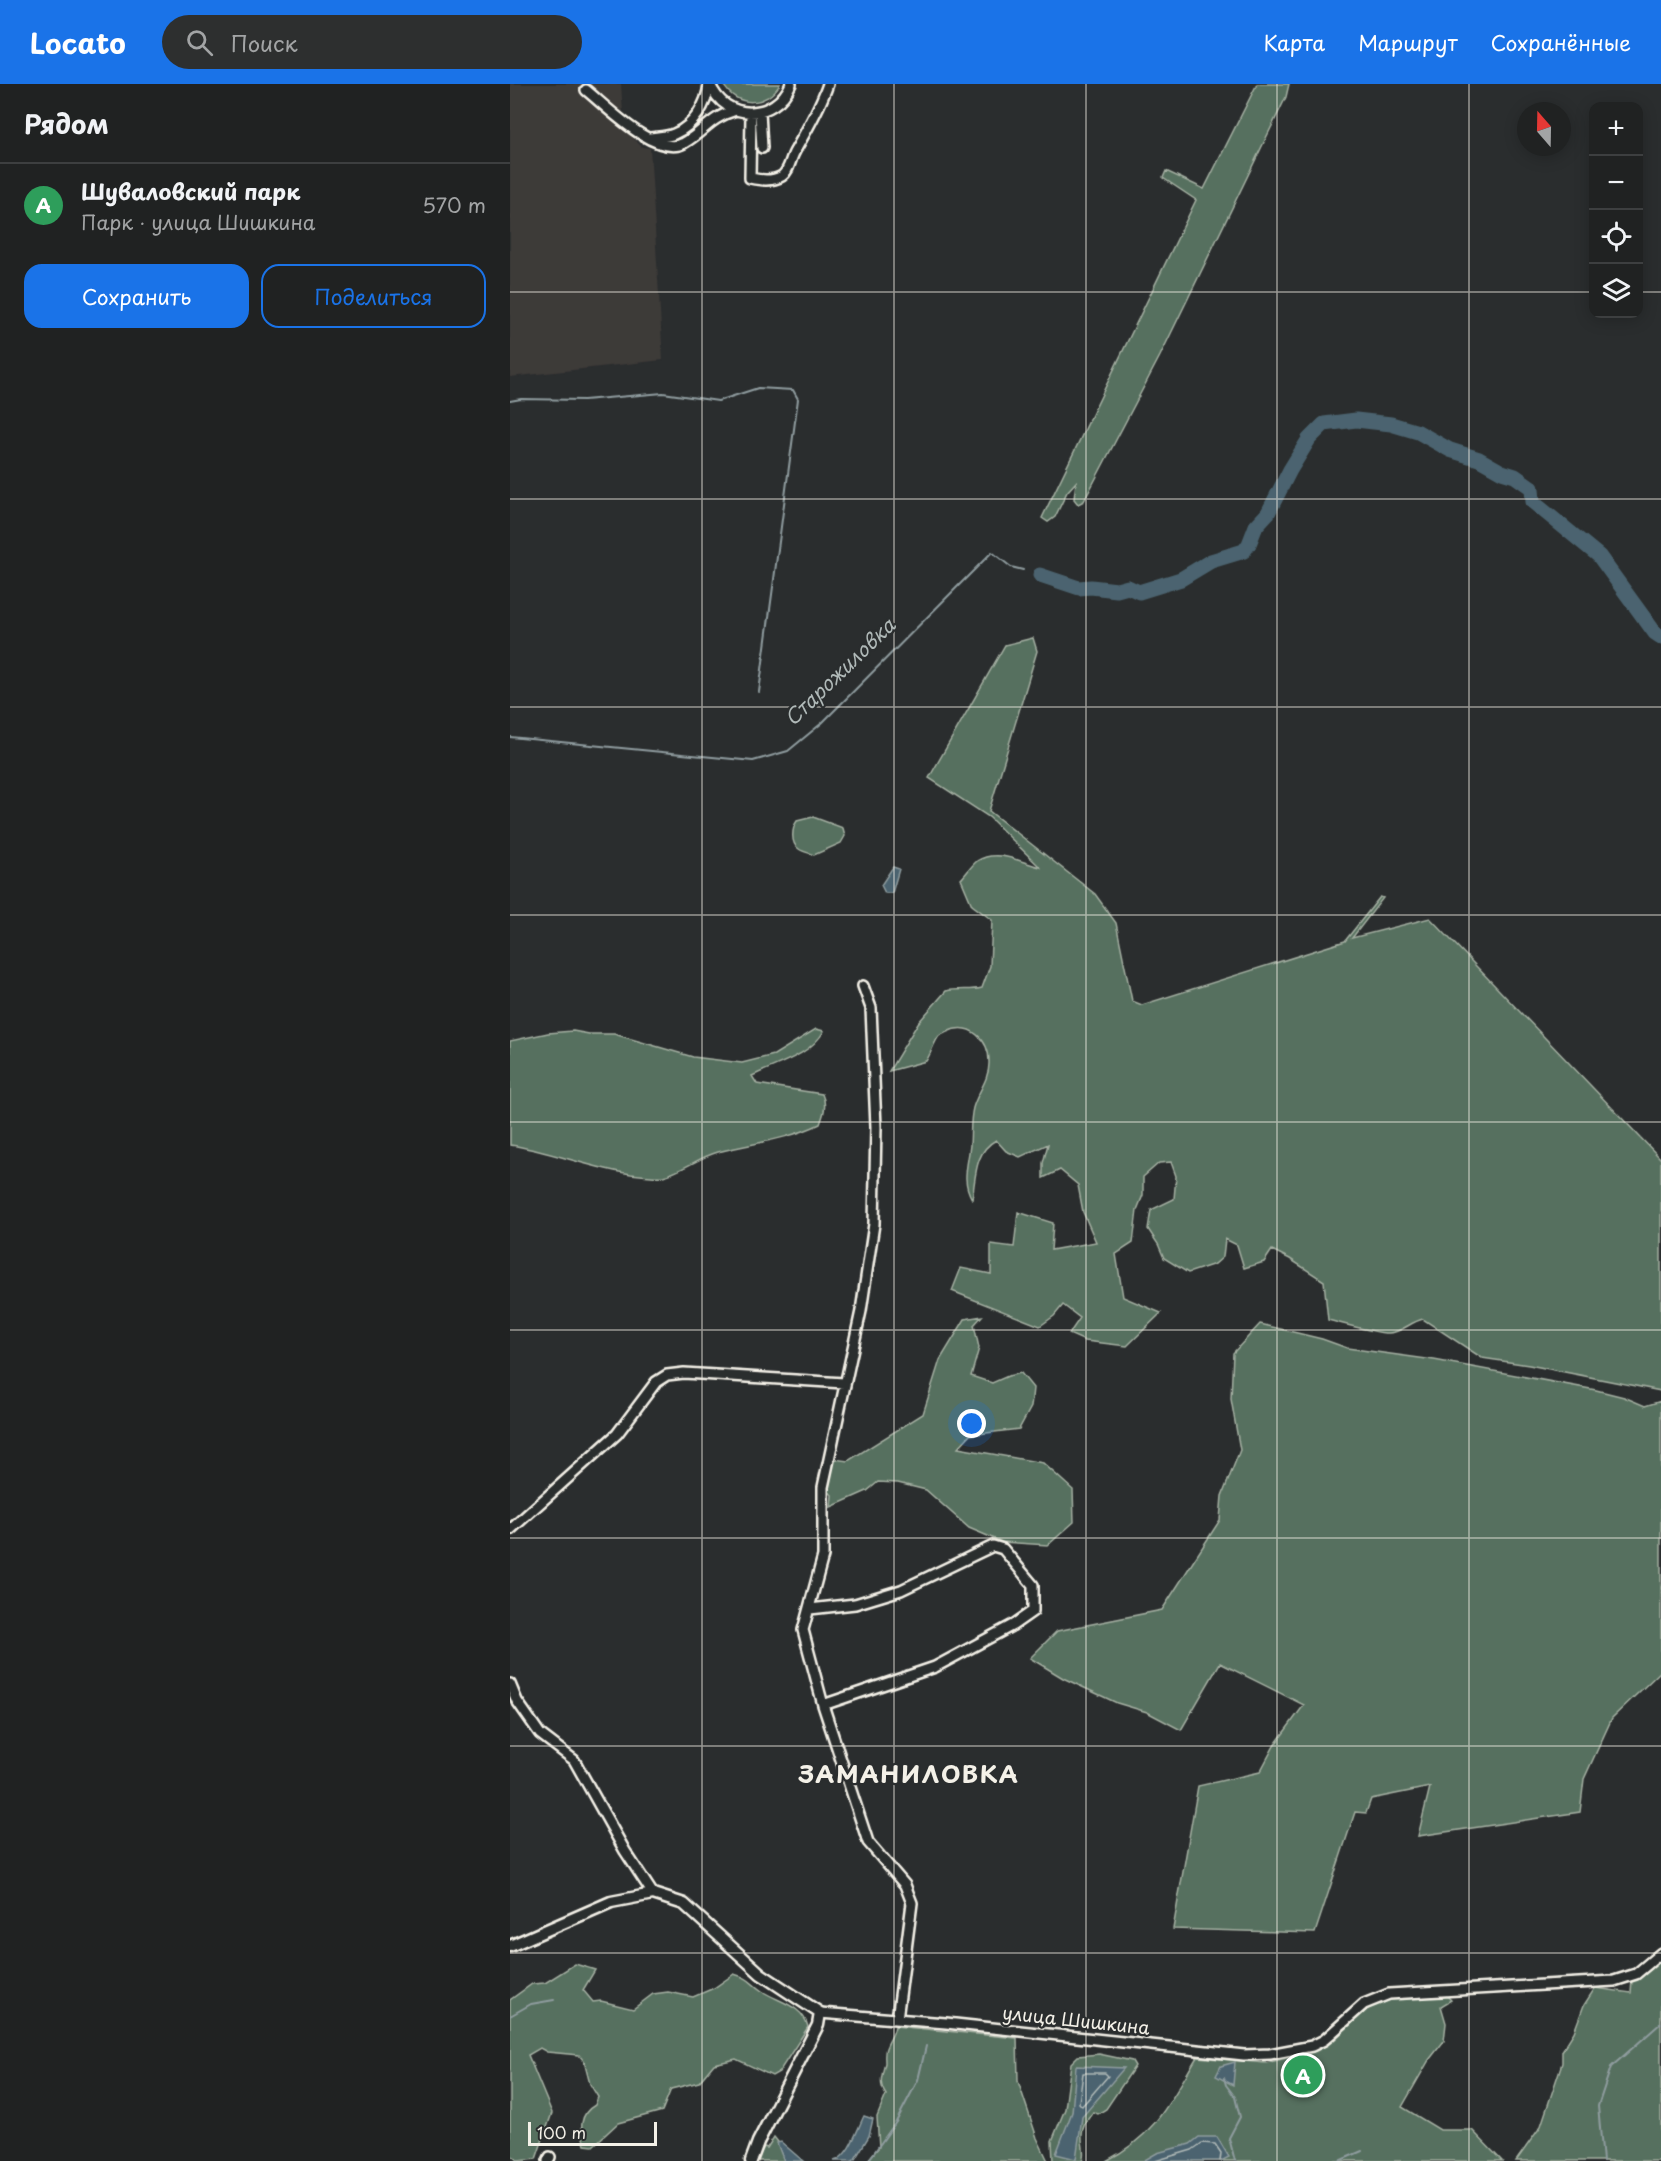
<!DOCTYPE html>
<html lang="ru">
<head>
<meta charset="utf-8">
<style>
	:root { --surface:#202222; --page:#2d2f2f; --text:#f1f3f6; --muted:#a2a4a5; --line:#3d3f40; --accent:#1a73e8 }
	body { margin:0; font-family:"Playpen Sans",sans-serif; background:var(--page); color:var(--text) }
	.controls { position:absolute; right:18px; top:18px; display:grid; overflow:hidden; border-radius:12px; box-shadow:0 3px 15px #0003 }
	.controls button { width:54px; height:54px; display:grid; place-items:center; padding:0; border:0; border-bottom:2px solid var(--line); background:var(--surface); color:var(--text); font:30px sans-serif }
	.compass { position:absolute; left:1007px; top:18px; width:54px; height:54px; border-radius:50%; background:var(--surface); box-shadow:0 3px 15px #0003; rotate:340deg }
	.scale { position:absolute; left:18px; bottom:15px; width:129px; box-sizing:border-box; padding-left:6px; border:3px solid #f4f1e8; border-top:0; font-size:16px; line-height:21px; white-space:nowrap; color:#f4f1e8; -webkit-text-stroke:4px #2a2d2e; paint-order:stroke }
	.you { position:absolute; left:462px; top:1340px; width:21px; height:21px; margin:-15px; border:4px solid #fff; border-radius:50%; background:#1a73e8; box-shadow:0 0 0 9px #1a73e833 }
	.badge { display:grid; place-items:center; width:39px; height:39px; border-radius:50%; background:var(--accent); color:#fff; font-size:20px; font-weight:700 }
	.pin { position:absolute; translate:-50% -50%; border:3px solid #fff; box-shadow:0 2px 6px #0006 }
	.list { margin:0; padding:0; list-style:none }
	h2 { display:flex; justify-content:space-between; align-items:center; height:78px; margin:0; padding:0 24px; font-size:26px }
	h2 small { font-size:20px; font-weight:400; color:var(--muted) }
	.list li { display:grid; grid-template-columns:39px 1fr auto; gap:18px; align-items:center; box-sizing:border-box; height:84px; padding:0 24px; border-top:2px solid var(--line) }
	.list b { display:block; font-size:22px; white-space:nowrap }
	.list p { margin:0; font-size:20px; white-space:nowrap; color:var(--muted) }
	.list em { font-size:20px; font-style:normal; color:var(--muted) }
	.actions { display:flex; gap:12px; padding:18px 24px }
	.actions a { flex:1; padding:14px 0; border:2px solid var(--accent); border-radius:18px; text-align:center; font-size:21px; color:var(--accent) }
	.actions .main { background:var(--accent); color:#fff }
	.icon { flex:none; width:33px; height:33px; fill:none; stroke:currentColor; stroke-width:2; stroke-linecap:round; stroke-linejoin:round }
	.map { position:relative; flex:none; width:1151px; height:2077px; overflow:hidden }
	header { display:flex; align-items:center; gap:36px; box-sizing:border-box; height:84px; padding:0 30px; background:var(--accent); color:#fff }
	header strong { font-size:28px }
	nav { display:flex; gap:33px; margin-inline-start:auto; font-size:21px }
	.search { width:420px; height:54px; background:var(--page); display:flex; align-items:center; gap:15px; box-sizing:border-box; padding:0 21px; border-radius:33px; color:var(--muted); font-size:22px }
	main { display:flex }
	aside { flex:1; background:var(--surface) }
	.map>svg:first-child { display:block }
</style>
</head>
<body>
<header>
<strong>Locato</strong>
<div class="search"><svg class="icon" aria-label="search" viewBox="0 0 24 24"><circle cx="10" cy="10" r="6"/><path d="M15 15l6 6"/></svg>Поиск</div>
<nav><a>Карта</a><a>Маршрут</a><a>Сохранённые</a></nav>
</header>
<main>
<aside>
<h2>Рядом<small></small></h2>
<ul class="list">
<li><span class="badge" style="background:#2e9e5b">A</span><div><b>Шуваловский парк</b><p>Парк · улица Шишкина</p></div><em>570 m</em></li>
</ul>
<div class="actions"><a class="main">Сохранить</a><a>Поделиться</a></div>
</aside>
<div class="map">
<svg width="1151" height="2077" viewBox="0 0 1151 2077">
	<rect width="100%" height="100%" fill="#2a2d2e"/>
	<filter id="ink" filterUnits="userSpaceOnUse"><feTurbulence type="fractalNoise" baseFrequency=".0167" numOctaves="2"/><feDisplacementMap in="SourceGraphic" scale="12" xChannelSelector="R" yChannelSelector="G"/><feConvolveMatrix kernelMatrix="1 2 1 2 8 2 1 2 1" color-interpolation-filters="sRGB"/></filter>
	<g filter="url(#ink)">
		<!-- built -->
		<path fill="#3d3a38" d="M 0,0 L 111,0 L 114,45 L 132,63 L 140,64 L 153,276 L 0,293 Z"/>
		<!-- green -->
		<path fill="#56705e" stroke="#a5b0a3" stroke-width="1.5" d="M 213,0 L 270,0 C 257,23 226,24 213,0 Z
			M 747,0 L 779,0 L 776,13 L 650,272 L 574,417 L 568,420 L 564,415 L 566,398 L 557,408 L 545,433 L 538,438 L 532,434 L 686,116 L 653,94 L 656,87 L 694,105 Z
			M 523,554 L 527,567 L 479,727 L 585,810 L 606,839 L 622,917 L 632,921 L 835,857 L 870,813 L 873,814 L 842,854 L 920,834 L 1151,1075 L 1151,1307 L 1019,1281 L 972,1274 L 913,1235 C 900,1238 893,1248 879,1249 C 870,1250 830,1239 818,1236 L 814,1197 L 780,1175 L 762,1166 L 754,1178 L 734,1184 L 727,1161 L 715,1155 L 713,1173 L 705,1180 L 678,1189 L 654,1174 L 648,1160 L 638,1145 L 641,1126 L 664,1115 L 666,1092 L 661,1078 L 649,1079 L 633,1093 L 633,1111 L 627,1126 L 623,1159 L 606,1170 L 613,1213 L 651,1229 L 617,1262 L 575,1257 L 559,1250 L 570,1234 L 553,1221 L 544,1232 L 530,1242 L 442,1207 L 451,1184 L 481,1190 L 481,1160 L 504,1163 L 508,1128 L 543,1139 L 541,1166 L 586,1158 L 573,1128 L 568,1101 L 550,1086 L 533,1094 L 533,1079 L 538,1060 L 510,1073 L 496,1067 L 486,1056 C 464,1068 466,1093 462,1115 C 451,1096 458,1081 460,1061 C 461,1048 460,1036 463,1024 C 467,1009 479,996 479,980 C 480,956 460,937 437,948 C 436,949 430,951 429,952 C 424,958 421,970 416,977 L 379,987 L 408,939 L 436,907 C 448,904 460,907 472,904 L 480,882 L 482,836 L 462,821 L 451,795 C 456,790 461,782 467,777 C 487,764 510,778 530,783 L 479,733 L 419,694 L 495,561 Z
			M 303,733 L 333,744 L 335,752 L 331,759 L 304,771 C 300,769 293,768 289,765 C 280,759 282,744 287,737 Z
			M 306,945 L 314,947 C 300,972 266,980 242,992 L 247,1000 L 312,1010 C 317,1021 314,1029 310,1040 C 277,1056 242,1059 208,1068 C 189,1073 171,1088 153,1092 C 144,1093 130,1091 121,1090 C 79,1084 41,1067 0,1061 L 0,957 L 38,949 L 63,947 L 79,950 L 104,950 L 183,973 L 232,979 L 264,971 Z
			M 472,1232 L 464,1241 L 469,1264 L 461,1292 L 482,1299 L 498,1292 L 511,1289 L 523,1304 L 521,1323 L 509,1345 L 460,1351 L 448,1364 L 533,1379 L 563,1406 L 564,1438 L 538,1461 L 492,1458 L 459,1444 L 416,1406 L 388,1399 L 368,1398 L 357,1407 L 321,1423 L 322,1411 L 316,1404 L 324,1375 L 338,1377 L 413,1330 L 430,1276 L 455,1235 Z
			M 750,1240 L 812,1255 L 837,1264 L 924,1276 L 1086,1306 L 1114,1313 L 1135,1322 L 1151,1317 L 1151,1587 L 1102,1634 L 1074,1695 L 1070,1728 L 908,1752 L 920,1703 L 861,1715 L 856,1729 L 845,1728 L 805,1849 L 663,1845 L 688,1702 L 750,1688 L 764,1662 L 794,1621 L 710,1579 L 671,1646 L 637,1628 L 607,1619 L 553,1594 L 520,1574 L 547,1547 L 652,1526 L 710,1436 L 712,1412 L 730,1366 L 721,1315 L 723,1269 Z
			M 1151,1875 L 1151,2077 L 1006,2077 L 1031,2042 L 1052,1979 L 1052,1967 L 1064,1948 L 1074,1921 L 1085,1904 L 1121,1909 L 1122,1896 L 1128,1895 Z
			M 65,1880 L 85,1886 L 73,1906 L 83,1918 L 91,1917 L 123,1925 L 143,1910 L 158,1908 L 183,1913 L 204,1904 L 224,1890 C 241,1895 239,1898 252,1907 C 268,1918 293,1921 298,1943 L 269,1988 L 262,1992 L 226,1975 L 204,1980 L 189,1998 L 161,2005 L 152,2027 L 108,2039 L 83,2062 L 75,2061 C 70,2045 69,2030 85,2021 L 88,2013 L 80,2000 L 74,1977 L 69,1971 L 37,1968 L 30,1964 L 18,1971 L 42,2029 L 26,2075 L 8,2077 L 0,2070 L 0,1916 L 22,1900 L 35,1899 Z
			M 934,1909 L 941,1916 L 931,1922 L 936,1939 L 934,1957 L 919,1976 L 892,2023 L 930,2046 L 962,2046 L 992,2077 L 596,2077 C 646,2051 659,2019 687,1973 L 756,1979 L 805,1967 L 822,1958 L 856,1926 L 876,1914 Z
			M 385,1942 L 507,1954 L 508,1997 L 527,2054 L 538,2077 L 357,2077 L 369,2063 L 367,2033 L 376,2011 C 368,1999 372,1992 375,1979 C 375,1973 374,1969 376,1964 C 379,1956 384,1950 385,1942 Z
			M 589,1970 L 622,1977 L 625,1982 L 596,2025 L 588,2030 L 583,2028 C 578,2035 572,2042 572,2051 C 571,2061 576,2068 572,2077 L 543,2077 L 542,2057 L 555,2025 L 561,1979 L 568,1972 Z
			M 264,2053 L 283,2077 L 247,2077 L 254,2063 L 257,2064 Z"/>
		<!-- water -->
		<path fill="#4b646f" stroke="#8f9c9f" stroke-width="1.5" d="M 383,783 L 389,785 L 382,809 L 375,809 L 371,801 Z
			M 725,1978 L 723,2001 L 706,1992 L 711,1982 Z
			M 566,1982 L 614,1984 L 572,2033 L 566,2075 L 546,2070 L 562,2028 Z
			M 354,2032 L 363,2035 L 359,2052 L 345,2075 L 343,2077 L 324,2077 C 339,2073 347,2046 354,2032 Z
			M 689,2053 L 707,2053 L 719,2073 L 711,2077 L 633,2077 L 647,2069 L 680,2060 Z
			M 271,2058 L 293,2077 L 274,2077 L 267,2059 Z"/>
		<g fill="none" stroke-linecap="round" stroke-linejoin="round">
			<!-- shore -->
			<path stroke="#b0b9b8" stroke-width="1.5" d="M 573,1989 L 595,1989 L 598,1992 L 572,2022 L 569,2019 Z
				M 645,2077 L 682,2066 L 692,2059 L 705,2060 L 711,2069 L 710,2077"/>
			<!-- stream -->
			<path stroke="#8f9c9f" stroke-width="2" d="M 0,317 L 11,315 L 74,316 L 153,309 L 208,317 L 248,304 L 283,306 L 288,315 L 249,608
				M 0,653 L 243,677 L 278,667 L 312,639 L 482,468 L 501,483 L 513,486
				M 0,1932 L 21,1920 L 44,1916
				M 714,1994 L 716,2001 L 725,2013 L 730,2033 L 719,2054 L 725,2077
				M 358,2077 L 386,2038 L 408,1996 L 416,1962
				M 829,2077 L 852,2067
				M 1093,2077 L 1088,2022 L 1101,1983 L 1151,1939"/>
			<!-- river -->
			<path stroke="#4b646f" stroke-width="15" d="M 530,491 L 569,504 L 581,503 L 607,506 L 618,503 L 629,508 L 671,495 L 701,477 L 734,467 L 739,460 L 746,442 L 758,429 L 780,386 L 799,355 L 814,340 L 846,336 L 881,340 L 908,348 L 940,366 L 969,375 L 992,388 L 1005,392 L 1022,404 L 1023,418 L 1089,472 L 1145,549 L 1151,553"/>
			<defs>
				<path id="minor" d="M 200,0 C 215,38 265,37 281,0
					M 76,6 C 97,23 146,74 174,59 C 195,47 199,34 226,26
					M 250,28 L 252,64
					M 241,29 L 240,94 C 250,96 262,98 272,92 C 280,86 280,75 285,67 C 297,45 310,24 318,0
					M 140,54 C 147,53 157,53 164,50 C 184,42 197,20 199,0
					M 353,902 L 361,924 L 366,1043 L 364,1140 L 351,1227 L 313,1403 L 313,1472 L 293,1546 L 313,1621 L 358,1758 L 395,1801 L 402,1819 L 387,1935
					M 0,1446 L 107,1350 L 146,1298 L 157,1291 L 174,1289 L 334,1299
					M 300,1525 L 345,1520 L 391,1506 L 483,1462 L 493,1465 L 523,1501 L 523,1527 L 503,1541 L 425,1583 L 313,1621
					M 0,1600 L 7,1617 L 30,1650 L 64,1676 L 115,1767 L 143,1810
					M 310,1929 L 436,1939 L 734,1971 L 760,1970 L 802,1962 L 814,1956 L 854,1920 L 879,1910 L 1104,1897 L 1126,1890 L 1151,1869
					M 38,2077 L 40,2073"/>
				<path id="tertiary" d="M 0,1862 L 101,1818 L 143,1810 L 174,1820 L 251,1890 L 310,1929 L 308,1941 L 248,2058 L 241,2077"/>
			</defs>
			<!-- minor casing -->
			<use href="#minor" stroke="#f4f1e8" stroke-width="14"/>
			<!-- tertiary casing -->
			<use href="#tertiary" stroke="#f4f1e8" stroke-width="15"/>
			<!-- minor -->
			<use href="#minor" stroke="#2a2d2e" stroke-width="9"/>
			<!-- tertiary -->
			<use href="#tertiary" stroke="#2a2d2e" stroke-width="10"/>
		</g>
	</g>
	<!-- grid -->
	<path fill="none" stroke="#f4f1e8" stroke-width="1.5" stroke-opacity="0.55" d="M 192,0 L 192,2077M 384,0 L 384,2077M 576,0 L 576,2077M 767,0 L 767,2077M 959,0 L 959,2077M 0,208 L 1084,208M 1128,208 L 1151,208M 0,415 L 1151,415M 0,623 L 1151,623M 0,831 L 1151,831M 0,1038 L 1151,1038M 0,1246 L 1151,1246M 0,1454 L 1151,1454M 0,1662 L 1151,1662M 0,1869 L 1151,1869"/>
	<g text-anchor="middle" stroke-width="4.5" stroke-linejoin="round" paint-order="stroke">
		<!-- street labels -->
		<g font-size="18" fill="#f4f1e8" stroke="#2a2d2e">
			<text transform="translate(566 1937) rotate(6)" y="6">улица Шишкина</text>
		</g>
		<!-- water labels -->
		<g font-size="20" font-style="italic" fill="#b0b9b8" stroke="#2a2d2e">
			<text transform="translate(330 588) rotate(-44)" y="7">Старожиловка</text>
		</g>
		<!-- district labels -->
		<g font-size="24" font-weight="bold" letter-spacing="1.5" fill="#f4f1e8" stroke="#2a2d2e">
			<text x="399" y="1699">ЗАМАНИЛОВКА</text>
		</g>
	</g>
</svg>
<div class="controls">
<button>+</button>
<button>−</button>
<button><svg class="icon" aria-label="locate" viewBox="0 0 24 24"><circle cx="12" cy="12" r="6"/><path d="M12 2v4M12 18v4M2 12h4M18 12h4"/></svg></button>
<button><svg class="icon" aria-label="layers" viewBox="0 0 24 24"><path d="M12 4l9 5-9 5-9-5zM3 14l9 5 9-5"/></svg></button>
</div>
<svg class="compass" viewBox="-18 -18 36 36"><path d="M0-13l5 13h-10z" fill="#e53935"/><path d="M0 13l5-13h-10z" fill="#a2a4a5"/></svg>
<div class="scale">100 m</div>
<div class="you"></div>
<div class="pin badge" style="left:793px;top:1991px;background:#2e9e5b">A</div>
</div>
</main>
</body>
</html>
